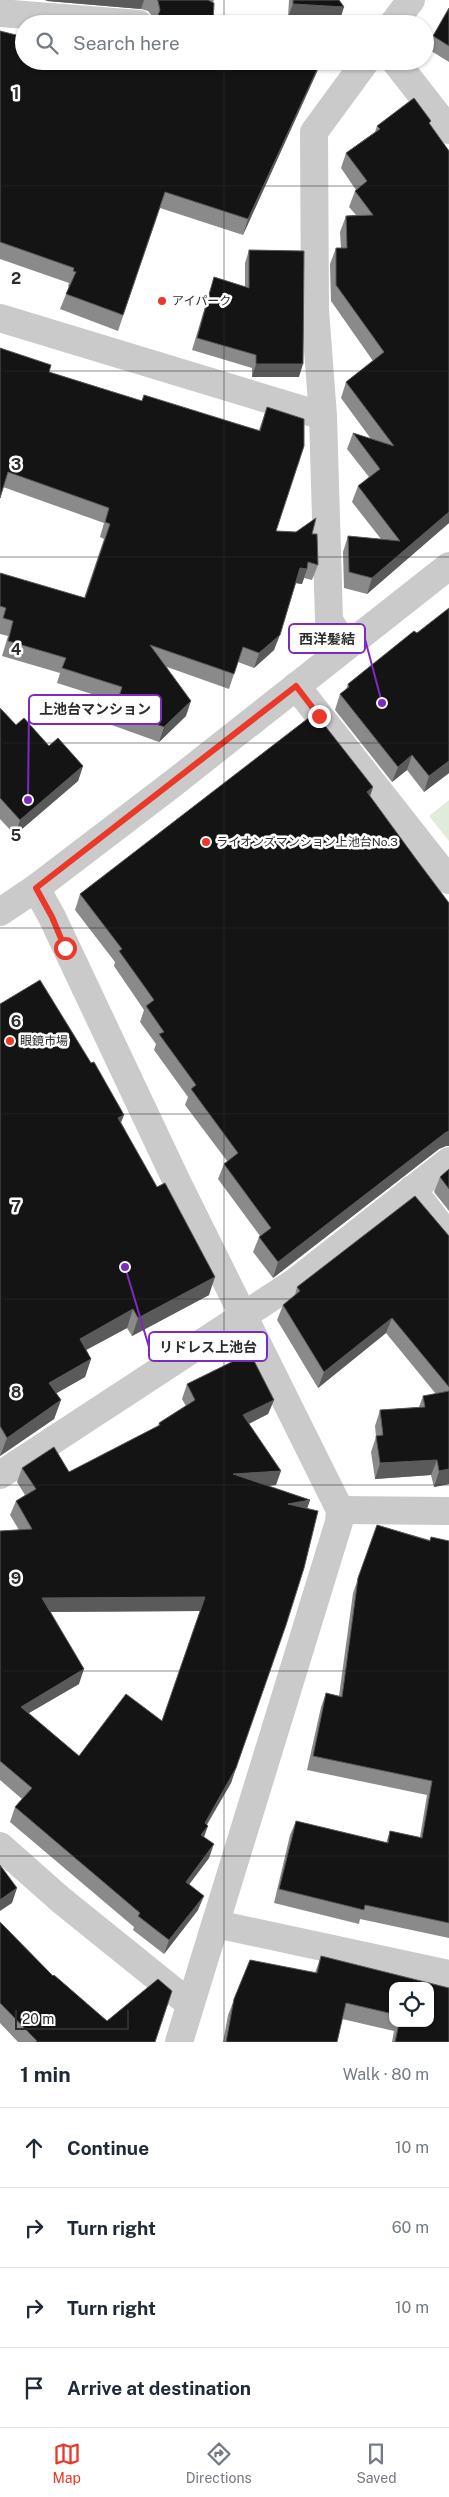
<!DOCTYPE html>
<html lang="en">
<head>
<meta charset="utf-8">
<style>
	:root { --surface:#fff; --page:#f2f2f3; --text:#1f2937; --muted:#747a83; --line:#e0e1e3; --accent:#ea3829 }
	body { margin:0; font-family:"Public Sans","Noto Sans JP",sans-serif; background:var(--page); color:var(--text) }
	.controls { position:absolute; right:15px; bottom:15px; display:grid; overflow:hidden; border-radius:10px; box-shadow:0 1px 4px #0004 }
	.controls button { width:45px; height:45px; display:grid; place-items:center; padding:0; border:0; border-bottom:1px solid var(--line); background:var(--surface); color:var(--text); font:25px sans-serif }
	.scale { position:absolute; left:15px; bottom:12px; width:114px; box-sizing:border-box; padding-left:5px; border:2px solid #2d2d2d; border-top:0; font-size:14px; line-height:18px; white-space:nowrap; color:#2d2d2d; -webkit-text-stroke:4px #fff; paint-order:stroke }
	.stop { position:absolute; width:15px; height:15px; margin:-11px; border:4px solid #ea3829; border-radius:50%; background:#fff }
	.stop.end { background:#ea3829; border-color:#fff; box-shadow:0 1px 5px #0008 }
	.list { margin:0; padding:0; list-style:none }
	h2 { display:flex; justify-content:space-between; align-items:center; height:65px; margin:0; padding:0 20px; font-size:21px }
	h2 small { font-size:16px; font-weight:400; color:var(--muted) }
	.list li { display:grid; grid-template-columns:32px 1fr auto; gap:15px; align-items:center; box-sizing:border-box; height:80px; padding:0 20px; border-top:1px solid var(--line) }
	.list b { display:block; font-size:19px; white-space:nowrap }
	.list em { font-size:16px; font-style:normal; color:var(--muted) }
	.icon { flex:none; width:28px; height:28px; fill:none; stroke:currentColor; stroke-width:2; stroke-linecap:round; stroke-linejoin:round }
	.map { position:relative; flex:none; width:449px; height:2042px; overflow:hidden }
	.search { position:absolute; background:var(--surface); box-shadow:0 1px 4px #0004; left:15px; right:15px; top:15px; height:55px; display:flex; align-items:center; gap:12px; box-sizing:border-box; padding:0 18px; border-radius:28px; color:var(--muted); font-size:19px }
	.sheet { height:385px; background:var(--surface) }
	nav { display:flex; justify-content:space-around; align-items:center; box-sizing:border-box; height:70px; border-top:1px solid var(--line); background:var(--surface); font-size:14px; color:var(--muted) }
	nav a { display:grid; justify-items:center; gap:2px }
	nav .on { color:var(--accent) }
	.map>svg:first-child { display:block }
</style>
</head>
<body>
<div class="map">
<svg width="449" height="2042" viewBox="0 0 449 2042">
	<rect width="100%" height="100%" fill="#fff"/>
	<!-- green -->
	<path fill="#e0ebda" d="M 449,800 L 449,841 L 429,816 Z"/>
	<g fill="none" stroke-linecap="round" stroke-linejoin="round">
		<!-- minor -->
		<path stroke="#cacaca" stroke-width="28" d="M 0,13 L 139,24
			M 393,24 L 411,0
			M 395,61 L 449,130
			M 0,318 L 323,416
			M 345,647 L 329,620 L 323,416 L 315,310 L 314,132 L 366,61
			M 296,686 L 449,880
			M 36,888 L 52,917 L 177,1182 L 244,1317
			M 412,1189 L 449,1237
			M 0,1475 L 295,1282 L 449,1161
			M 340,1510 L 449,1511
			M 0,1846 L 61,1900 L 190,2004
			M 216,1924 L 449,1974"/>
		<!-- tertiary -->
		<path stroke="#cacaca" stroke-width="28" d="M 0,912 L 36,888 L 171,785 L 449,566
			M 179,2042 L 339,1522 L 340,1510 L 244,1317"/>
	</g>
	<!-- wall -->
	<path fill="#8a8a8a" fill-rule="evenodd" d="M 44,0 L 214,0 L 213,2 L 151,23 L 154,21 L 153,17 L 148,11 L 141,9 L 47,1 Z
		M 289,0 L 339,0 L 340,20 L 288,17 Z
		M 449,8 L 449,62 L 428,49 L 433,36 Z
		M 0,31 L 24,61 L 322,61 L 243,235 L 160,208 L 118,331 L 60,309 L 69,287 L 68,286 L 69,283 L 0,259 Z
		M 430,125 L 449,523 L 367,594 L 344,588 L 343,552 L 348,536 L 381,539 L 352,502 L 358,486 L 369,477 L 347,449 L 353,433 L 371,439 L 341,398 L 346,382 L 373,361 L 331,301 L 330,264 L 336,248 L 341,248 L 340,232 L 346,216 L 356,215 L 349,207 L 355,191 L 356,190 L 341,168 L 346,153 L 375,132 L 377,126 Z
		M 249,250 L 299,377 L 252,377 L 252,368 L 192,350 L 210,290 L 214,277 L 245,287 L 245,263 Z
		M 0,348 L 49,372 L 142,401 L 259,430 L 267,407 L 276,531 L 312,534 L 318,565 L 312,580 L 304,578 L 302,584 L 296,583 L 274,650 L 254,668 L 238,662 L 229,689 L 167,667 L 186,716 L 159,742 L 109,724 L 117,702 L 57,683 L 60,673 L 2,656 L 8,636 L 0,634 L 0,573 L 84,598 L 104,539 L 100,537 L 104,523 L 3,487 Z
		M 348,684 L 449,773 L 424,792 L 407,770 L 392,782 L 335,710 L 340,694 L 346,690 Z
		M 0,708 L 16,725 L 49,746 L 83,766 L 78,781 L 15,835 L 0,819 Z
		M 373,787 L 370,796 L 446,1146 L 439,1149 L 273,1278 L 253,1252 L 259,1237 L 260,1236 L 218,1179 L 224,1164 L 227,1161 L 185,1105 L 188,1097 L 154,1050 L 156,1044 L 140,1022 L 144,1010 L 114,966 L 115,962 L 75,910 L 80,894 Z
		M 0,1004 L 121,1122 L 209,1295 L 132,1336 L 127,1328 L 86,1350 L 91,1359 L 85,1377 L 56,1393 L 61,1400 L 54,1419 L 0,1456 Z
		M 449,1169 L 449,1211 L 434,1192 L 440,1177 Z
		M 448,1236 L 449,1236 L 449,1484 L 434,1487 L 431,1475 L 375,1479 L 371,1452 L 376,1437 L 375,1426 L 380,1410 L 419,1407 L 423,1396 L 436,1394 L 386,1333 L 318,1388 L 277,1320 L 283,1305 L 295,1295 L 297,1287 Z
		M 187,1384 L 274,1400 L 268,1414 L 249,1424 L 276,1485 L 268,1486 L 310,1500 L 307,1509 L 236,1768 L 231,1783 L 207,1825 L 204,1837 L 209,1858 L 189,1885 L 198,1910 L 164,1954 L 133,1930 L 134,1927 L 10,1822 L 15,1807 L 22,1799 L 0,1780 L 0,1531 L 19,1530 L 10,1515 L 16,1501 L 25,1495 L 17,1482 L 22,1468 L 69,1472 L 158,1426 L 159,1423 L 186,1406 L 182,1399 ZM 200,1611 L 162,1721 L 79,1756 L 29,1713 L 79,1684 L 51,1612 Z
		M 377,1525 L 430,1540 L 431,1537 L 449,1541 L 449,1938 L 360,1919 L 359,1924 L 274,1903 L 290,1835 L 296,1821 L 386,1843 L 390,1831 L 420,1837 L 427,1795 L 307,1770 L 321,1707 L 326,1693 L 339,1696 L 353,1593 Z
		M 0,1922 L 53,1976 L 107,2021 L 155,2042 L 18,2042 L 0,2023 Z
		M 321,1956 L 449,1988 L 449,2042 L 392,2042 L 394,2031 L 342,2019 L 337,2042 L 223,2042 L 228,2015 L 250,1960 L 315,1973 ZM 393,1986 L 430,1986 L 430,2023 L 393,2023 Z"/>
	<!-- shaded-wall -->
	<path fill="#5a5a5a" d="M 47,0 L 144,0 L 141,9 L 47,1 Z
		M 293,4 L 344,7 L 340,20 L 288,17 Z
		M 321,61 L 322,61 L 320,65 L 243,235 L 248,219 Z
		M 256,364 L 303,364 L 299,377 L 252,377 Z
		M 449,512 L 449,523 L 367,594 L 372,578 Z
		M 300,568 L 307,569 L 302,584 L 295,583 Z
		M 280,635 L 274,650 L 254,668 L 259,653 Z
		M 191,701 L 186,716 L 159,742 L 164,727 Z
		M 412,755 L 407,770 L 392,782 L 398,767 Z
		M 449,761 L 449,773 L 424,792 L 429,776 Z
		M 83,766 L 78,781 L 15,835 L 20,820 Z
		M 373,787 L 368,802 L 367,792 Z
		M 124,1115 L 117,1133 L 118,1118 Z
		M 449,1131 L 449,1146 L 446,1146 L 439,1149 L 273,1278 L 278,1262 L 445,1133 Z
		M 215,1277 L 209,1295 L 132,1336 L 138,1318 Z
		M 133,1309 L 127,1328 L 73,1357 L 80,1339 Z
		M 392,1318 L 386,1333 L 318,1388 L 324,1372 Z
		M 91,1359 L 85,1377 L 43,1401 L 49,1383 Z
		M 61,1400 L 54,1419 L 0,1456 L 7,1438 Z
		M 274,1400 L 268,1414 L 238,1429 L 243,1415 Z
		M 437,1460 L 431,1475 L 375,1479 L 380,1463 Z
		M 449,1469 L 449,1484 L 434,1487 L 439,1471 Z
		M 281,1471 L 276,1485 L 228,1489 L 233,1474 Z
		M 310,1500 L 305,1514 L 288,1504 Z
		M 205,1597 L 200,1611 L 37,1612 L 42,1598 Z
		M 84,1669 L 79,1684 L 15,1721 L 21,1707 Z
		M 236,1768 L 231,1783 L 199,1837 L 205,1823 Z
		M 208,1826 L 203,1840 L 201,1835 Z
		M 214,1844 L 209,1858 L 180,1896 L 186,1882 Z
		M 17,1888 L 12,1903 L 0,1911 L 0,1900 Z
		M 204,1896 L 198,1910 L 164,1954 L 169,1940 Z"/>
	<!-- building -->
	<path fill="#141414" stroke="#5a5a5a" fill-rule="evenodd" d="M 157,0 L 208,0 L 214,3 L 213,24 L 146,24 L 151,23 L 157,18 L 160,10 L 158,1 Z
		M 293,0 L 339,0 L 344,7 L 293,4 Z
		M 449,8 L 449,46 L 433,36 Z
		M 72,19 L 139,24 L 71,24 Z
		M 0,31 L 24,37 L 24,61 L 321,61 L 248,219 L 165,192 L 123,315 L 66,294 L 76,272 L 73,271 L 74,268 L 0,242 Z
		M 414,98 L 431,121 L 429,123 L 449,151 L 449,512 L 372,578 L 349,572 L 348,536 L 400,541 L 358,486 L 380,469 L 353,433 L 394,446 L 346,382 L 384,352 L 336,285 L 336,248 L 347,248 L 346,216 L 373,215 L 355,191 L 367,181 L 346,153 L 380,129 L 377,126 Z
		M 249,250 L 304,251 L 303,364 L 256,364 L 256,355 L 197,338 L 214,277 L 249,288 Z
		M 0,348 L 51,365 L 49,372 L 142,401 L 144,395 L 260,431 L 267,407 L 304,419 L 304,446 L 276,531 L 296,532 L 316,518 L 312,534 L 317,534 L 318,565 L 308,562 L 307,569 L 300,568 L 280,635 L 259,653 L 243,647 L 234,674 L 150,645 L 191,701 L 164,727 L 115,709 L 122,687 L 62,668 L 66,658 L 8,641 L 13,621 L 3,618 L 6,608 L 0,606 L 0,573 L 85,598 L 110,524 L 105,522 L 109,508 L 8,472 L 0,498 Z
		M 449,608 L 449,761 L 429,776 L 412,755 L 398,767 L 340,694 L 349,687 L 348,684 L 414,631 L 417,633 Z
		M 0,708 L 16,725 L 24,718 L 49,746 L 58,738 L 83,766 L 20,820 L 0,798 Z
		M 315,713 L 373,787 L 367,792 L 416,859 L 449,903 L 449,1131 L 445,1133 L 278,1262 L 259,1237 L 271,1228 L 224,1164 L 238,1153 L 191,1089 L 196,1085 L 159,1034 L 164,1032 L 146,1006 L 154,1000 L 119,951 L 122,949 L 80,894 Z
		M 40,980 L 91,1063 L 94,1062 L 124,1115 L 118,1118 L 157,1187 L 165,1183 L 215,1277 L 138,1318 L 133,1309 L 80,1339 L 91,1359 L 49,1383 L 61,1400 L 7,1438 L 0,1426 L 0,1004 Z
		M 449,1169 L 449,1189 L 440,1177 Z
		M 415,1196 L 449,1236 L 449,1387 L 392,1318 L 324,1372 L 283,1305 L 300,1291 L 297,1287 Z
		M 250,1353 L 274,1400 L 243,1415 L 281,1471 L 233,1474 L 310,1500 L 288,1504 L 318,1511 L 304,1568 L 286,1625 L 236,1768 L 205,1823 L 208,1826 L 201,1835 L 214,1844 L 186,1882 L 204,1896 L 169,1940 L 138,1916 L 140,1913 L 15,1807 L 32,1788 L 0,1761 L 0,1531 L 32,1529 L 16,1501 L 36,1489 L 22,1468 L 54,1447 L 69,1472 L 160,1425 L 159,1423 L 195,1400 L 187,1384 ZM 205,1597 L 162,1721 L 126,1694 L 79,1756 L 21,1707 L 84,1669 L 42,1598 Z
		M 449,1391 L 449,1469 L 439,1471 L 437,1460 L 380,1463 L 376,1436 L 383,1435 L 380,1410 L 425,1407 L 423,1396 Z
		M 377,1525 L 430,1541 L 431,1537 L 449,1541 L 449,1923 L 365,1905 L 364,1910 L 279,1889 L 296,1821 L 388,1843 L 390,1831 L 422,1838 L 432,1781 L 313,1756 L 326,1693 L 342,1697 L 358,1578 Z
		M 0,1865 L 17,1888 L 0,1900 Z
		M 0,1922 L 53,1976 L 54,1975 L 107,2021 L 158,1979 L 172,1991 L 155,2042 L 35,2042 L 37,2041 L 0,2003 Z
		M 321,1956 L 449,1988 L 449,2042 L 395,2042 L 399,2023 L 430,2023 L 430,1986 L 393,1986 L 393,2014 L 346,2003 L 337,2042 L 226,2042 L 234,1999 L 250,1960 L 317,1973 Z"/>
	<g fill="none" stroke-linecap="round" stroke-linejoin="round">
		<!-- route -->
		<path stroke="#ea3829" stroke-width="6" d="M 65,948 L 52,917 L 36,888 L 296,686 L 319,716"/>
	</g>
	<!-- grid -->
	<path fill="none" stroke="#2d2d2d" stroke-width="1" stroke-opacity="0.55" d="M 224,0 L 224,24M 224,61 L 224,2042M 0,186 L 449,186M 0,371 L 449,371M 0,557 L 449,557M 0,743 L 449,743M 0,928 L 449,928M 0,1114 L 449,1114M 0,1299 L 449,1299M 0,1485 L 449,1485M 0,1671 L 449,1671M 0,1856 L 449,1856"/>
	<!-- markers -->
	<g fill="#ea3829" stroke="#fff" stroke-width="2">
		<circle cx="162" cy="301" r="5"/>
		<circle cx="206" cy="842" r="5"/>
		<circle cx="10" cy="1041" r="5"/>
	</g>
	<g text-anchor="middle" stroke-width="5" stroke-linejoin="round" paint-order="stroke">
		<!-- poi labels -->
		<g font-size="12" fill="#2d2d2d" stroke="#fff" text-anchor="start">
			<text x="172" y="305">アイパーク</text>
			<text x="216" y="846">ライオンズマンション上池台No.3</text>
			<text x="20" y="1045">眼鏡市場</text>
		</g>
	</g>
	<g font-size="16" text-anchor="middle" font-weight="bold" fill="#2d2d2d" stroke="#fff" stroke-width="5" stroke-linejoin="round" paint-order="stroke">
		<text x="16" y="99">1</text>
		<text x="16" y="284">2</text>
		<text x="16" y="470">3</text>
		<text x="16" y="655">4</text>
		<text x="16" y="841">5</text>
		<text x="16" y="1027">6</text>
		<text x="16" y="1212">7</text>
		<text x="16" y="1398">8</text>
		<text x="16" y="1584">9</text>
	</g>
	<!-- callouts -->
	<path fill="none" stroke="#7b2cbf" stroke-width="2" d="M382 703L365 639M28 800L29 709M125 1267L149 1347"/>
	<g fill="#7b2cbf" stroke="#fff" stroke-width="2">
		<circle cx="382" cy="703" r="5"/>
		<circle cx="28" cy="800" r="5"/>
		<circle cx="125" cy="1267" r="5"/>
	</g>
	<g fill="#fff" stroke="#7b2cbf" stroke-width="2">
		<rect x="289" y="624" width="76" height="29" rx="5"/>
		<rect x="29" y="695" width="132" height="29" rx="5"/>
		<rect x="149" y="1332" width="118" height="29" rx="5"/>
	</g>
	<g font-size="14" text-anchor="middle" font-weight="bold" fill="#2d2d2d">
		<text x="327" y="644">西洋髪結</text>
		<text x="95" y="714">上池台マンション</text>
		<text x="208" y="1352">リドレス上池台</text>
	</g>
</svg>
<div class="controls">
<button><svg class="icon" aria-label="locate" viewBox="0 0 24 24"><circle cx="12" cy="12" r="6"/><path d="M12 2v4M12 18v4M2 12h4M18 12h4"/></svg></button>
</div>
<div class="scale">20 m</div>
<div class="stop" style="left:65px;top:948px"></div>
<div class="stop end" style="left:319px;top:716px"></div>
<div class="search"><svg class="icon" aria-label="search" viewBox="0 0 24 24"><circle cx="10" cy="10" r="6"/><path d="M15 15l6 6"/></svg>Search here</div>
</div>
<section class="sheet">
<h2>1 min<small>Walk · 80 m</small></h2>
<ul class="list">
<li><svg class="icon" aria-label="ahead" viewBox="0 0 24 24"><path d="M12 20V5M6 11l6-6 6 6"/></svg><div><b>Continue</b></div><em>10 m</em></li>
<li><svg class="icon" aria-label="right" viewBox="0 0 24 24"><path d="M7 20v-9h11M14 6l5 5-5 5"/></svg><div><b>Turn right</b></div><em>60 m</em></li>
<li><svg class="icon" aria-label="right" viewBox="0 0 24 24"><path d="M7 20v-9h11M14 6l5 5-5 5"/></svg><div><b>Turn right</b></div><em>10 m</em></li>
<li><svg class="icon" aria-label="arrive" viewBox="0 0 24 24"><path d="M6 21V4h12l-3 4 3 4H6"/></svg><div><b>Arrive at destination</b></div></li>
</ul>
</section>
<nav>
<a class="on"><svg class="icon" aria-label="map" viewBox="0 0 24 24"><path d="M3 6l6-2 6 2 6-2v14l-6 2-6-2-6 2zM9 4v14M15 6v14"/></svg>Map</a>
<a><svg class="icon" aria-label="directions" viewBox="0 0 24 24"><path d="M12 3l9 9-9 9-9-9zM9 14v-3h6M13 9l2 2-2 2"/></svg>Directions</a>
<a><svg class="icon" aria-label="saved" viewBox="0 0 24 24"><path d="M7 4h10v16l-5-4-5 4z"/></svg>Saved</a>
</nav>
</body>
</html>
